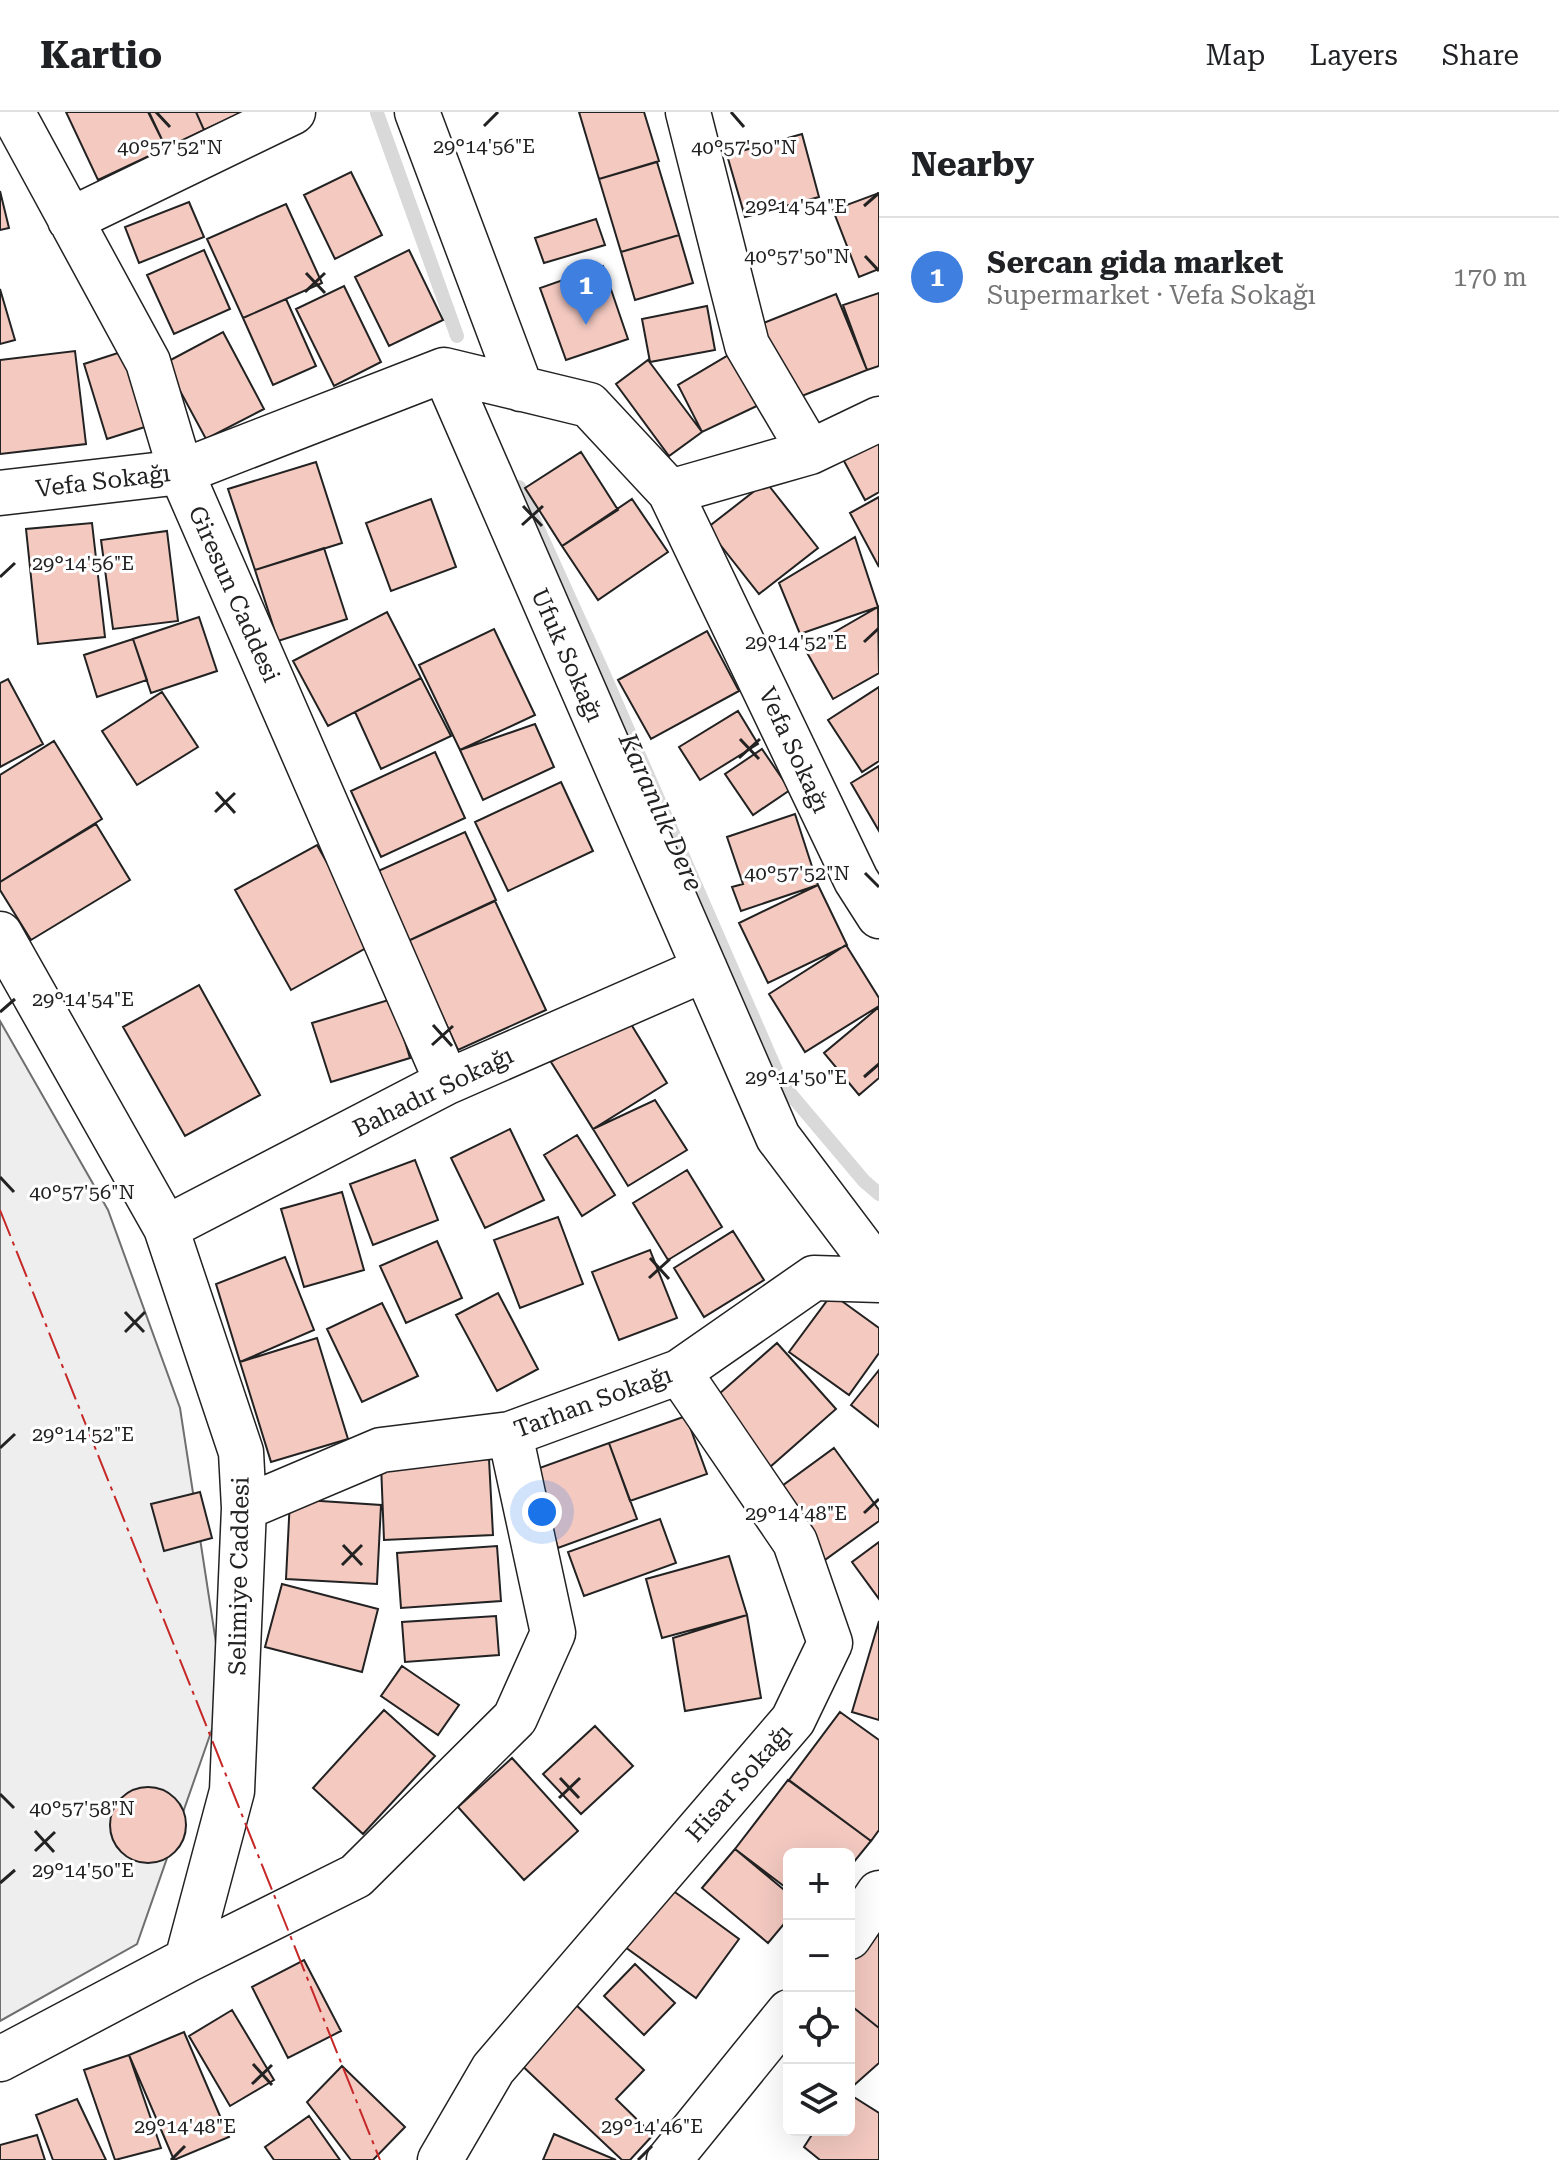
<!DOCTYPE html>
<html lang="en">
<head>
<meta charset="utf-8">
<style>
	:root { --surface:#fff; --page:#f6f6f6; --text:#202124; --muted:#757577; --line:#e0e0e0; --accent:#2563eb }
	body { margin:0; font-family:"Roboto Serif",serif; background:var(--page); color:var(--text) }
	.controls { position:absolute; right:24px; bottom:24px; display:grid; overflow:hidden; border-radius:12px; box-shadow:0 8px 32px #0002 }
	.controls button { width:72px; height:72px; display:grid; place-items:center; padding:0; border:0; border-bottom:2px solid var(--line); background:var(--surface); color:var(--text); font:40px sans-serif }
	.you { position:absolute; left:542px; top:1400px; width:28px; height:28px; margin:-20px; border:6px solid #fff; border-radius:50%; background:#1a73e8; box-shadow:0 0 0 12px #1a73e833 }
	.badge { display:grid; place-items:center; width:52px; height:52px; border-radius:50%; background:var(--accent); color:#fff; font-size:26px; font-weight:700 }
	.pin { position:absolute; translate:-50% -66px; filter:drop-shadow(0 2px 4px #0008) }
	.pin::after { content:''; position:absolute; top:42px; width:28px; height:24px; background:inherit; clip-path:polygon(0 0,100% 0,50% 100%) }
	.list { margin:0; padding:0; list-style:none }
	h2 { display:flex; justify-content:space-between; align-items:center; height:104px; margin:0; padding:0 32px; font-size:34px }
	h2 small { font-size:26px; font-weight:400; color:var(--muted) }
	.list li { display:grid; grid-template-columns:52px 1fr auto; gap:24px; align-items:center; box-sizing:border-box; height:120px; padding:0 32px; border-top:2px solid var(--line) }
	.list b { display:block; font-size:30px; white-space:nowrap }
	.list p { margin:0; font-size:26px; white-space:nowrap; color:var(--muted) }
	.list em { font-size:26px; font-style:normal; color:var(--muted) }
	.icon { flex:none; width:44px; height:44px; fill:none; stroke:currentColor; stroke-width:2; stroke-linecap:round; stroke-linejoin:round }
	.map { position:relative; flex:none; width:879px; height:2048px; overflow:hidden }
	header { display:flex; align-items:center; gap:48px; box-sizing:border-box; height:112px; padding:0 40px; background:var(--surface); border-bottom:2px solid var(--line) }
	header strong { font-size:38px }
	nav { display:flex; gap:44px; margin-inline-start:auto; font-size:28px }
	main { display:flex }
	aside { flex:1; background:var(--surface) }
	.map>svg:first-child { display:block }
</style>
</head>
<body>
<header>
<strong>Kartio</strong>
<nav><a>Map</a><a>Layers</a><a>Share</a></nav>
</header>
<main>
<div class="map">
<svg width="879" height="2048" viewBox="0 0 879 2048">
	<rect width="100%" height="100%" fill="#fff"/>
	<!-- green -->
	<path fill="#eee" stroke="#6f6f6f" stroke-width="2" d="M 0,909 L 108,1098 L 180,1296 L 224,1583 L 137,1832 L 0,1909 Z"/>
	<g fill="none" stroke-linecap="round" stroke-linejoin="round">
		<!-- stream -->
		<path stroke="#d9d9d9" stroke-width="14" d="M 377,1 L 457,224
			M 519,375 L 601,556 L 782,972 L 864,1069 L 879,1082"/>
	</g>
	<!-- building -->
	<path fill="#f3c9c0" stroke="#222" stroke-width="2" d="M 66,0 L 149,0 L 166,36 L 98,68 Z
		M 148,0 L 196,0 L 204,18 L 166,36 Z
		M 196,0 L 243,0 L 204,18 Z
		M 579,0 L 644,0 L 659,49 L 599,67 Z
		M 802,22 L 819,85 L 745,105 L 727,43 Z
		M 657,50 L 679,123 L 621,140 L 599,67 Z
		M 351,60 L 382,123 L 335,147 L 304,83 Z
		M 0,79 L 9,116 L 0,118 Z
		M 879,81 L 879,157 L 859,165 L 833,98 Z
		M 189,90 L 204,125 L 139,151 L 125,115 Z
		M 286,92 L 322,171 L 243,206 L 207,127 Z
		M 596,107 L 605,133 L 544,151 L 535,126 Z
		M 679,123 L 693,171 L 635,188 L 621,140 Z
		M 204,138 L 230,197 L 174,222 L 147,163 Z
		M 409,138 L 443,208 L 389,234 L 355,165 Z
		M 603,154 L 628,227 L 566,248 L 540,176 Z
		M 344,174 L 381,250 L 334,274 L 296,197 Z
		M 0,177 L 15,228 L 0,232 Z
		M 879,181 L 879,254 L 867,258 L 843,193 Z
		M 836,182 L 867,258 L 787,290 L 756,214 Z
		M 286,187 L 316,254 L 273,273 L 243,206 Z
		M 707,194 L 715,238 L 650,250 L 642,207 Z
		M 223,220 L 264,297 L 206,327 L 165,251 Z
		M 75,239 L 86,332 L 0,342 L 0,248 Z
		M 124,239 L 148,314 L 107,327 L 84,252 Z
		M 732,241 L 761,292 L 702,320 L 678,273 Z
		M 648,248 L 702,320 L 669,344 L 616,272 Z
		M 879,315 L 879,380 L 865,388 L 838,338 Z
		M 581,340 L 618,398 L 562,434 L 525,376 Z
		M 316,350 L 342,431 L 255,458 L 228,377 Z
		M 766,370 L 818,436 L 759,482 L 707,416 Z
		M 879,385 L 879,455 L 850,401 Z
		M 431,387 L 456,455 L 391,479 L 366,411 Z
		M 632,387 L 668,440 L 598,488 L 562,434 Z
		M 92,411 L 105,525 L 38,532 L 26,417 Z
		M 167,419 L 178,509 L 113,517 L 101,428 Z
		M 855,425 L 878,495 L 800,522 L 779,471 Z
		M 324,436 L 347,507 L 278,529 L 255,458 Z
		M 878,495 L 879,561 L 833,587 L 805,537 Z
		M 387,500 L 421,566 L 328,614 L 293,549 Z
		M 199,505 L 217,559 L 151,581 L 133,527 Z
		M 494,517 L 535,603 L 460,638 L 419,553 Z
		M 707,519 L 739,579 L 651,627 L 618,568 Z
		M 133,527 L 147,568 L 97,585 L 84,543 Z
		M 421,566 L 451,624 L 381,657 L 355,600 Z
		M 8,567 L 43,632 L 0,655 L 0,571 Z
		M 879,575 L 879,649 L 862,660 L 828,608 Z
		M 162,580 L 198,635 L 137,673 L 102,619 Z
		M 738,599 L 758,632 L 700,668 L 679,635 Z
		M 535,612 L 554,655 L 483,688 L 460,638 Z
		M 54,629 L 102,707 L 0,770 L 0,663 Z
		M 762,637 L 790,678 L 753,703 L 725,662 Z
		M 435,640 L 465,706 L 381,745 L 351,679 Z
		M 879,654 L 879,719 L 851,671 Z
		M 561,670 L 593,739 L 508,779 L 475,710 Z
		M 795,702 L 818,773 L 741,799 L 732,775 L 743,772 L 727,725 Z
		M 96,712 L 130,768 L 31,828 L 0,778 L 0,770 Z
		M 465,720 L 496,788 L 408,829 L 376,760 Z
		M 317,733 L 373,832 L 291,878 L 235,778 Z
		M 818,773 L 847,833 L 768,871 L 739,811 Z
		M 495,789 L 546,898 L 458,938 L 408,829 Z
		M 846,833 L 879,886 L 879,894 L 805,940 L 769,882 Z
		M 199,873 L 260,983 L 185,1024 L 123,915 Z
		M 392,887 L 410,946 L 331,970 L 312,911 Z
		M 879,895 L 879,966 L 859,983 L 824,941 Z
		M 626,904 L 667,971 L 593,1017 L 551,950 Z
		M 655,988 L 687,1038 L 628,1074 L 593,1017 Z
		M 510,1017 L 544,1088 L 485,1116 L 451,1046 Z
		M 577,1023 L 615,1083 L 582,1104 L 544,1043 Z
		M 415,1048 L 438,1108 L 373,1133 L 350,1072 Z
		M 687,1058 L 722,1115 L 668,1148 L 633,1091 Z
		M 342,1080 L 364,1158 L 304,1175 L 281,1097 Z
		M 558,1105 L 583,1172 L 520,1196 L 494,1128 Z
		M 733,1119 L 764,1168 L 704,1205 L 674,1156 Z
		M 437,1129 L 462,1186 L 406,1211 L 380,1154 Z
		M 650,1138 L 677,1206 L 619,1228 L 592,1160 Z
		M 285,1145 L 314,1218 L 240,1250 L 216,1172 Z
		M 498,1181 L 538,1257 L 497,1279 L 456,1203 Z
		M 832,1182 L 879,1216 L 879,1241 L 849,1283 L 789,1240 Z
		M 382,1191 L 418,1264 L 362,1290 L 327,1217 Z
		M 317,1226 L 348,1327 L 271,1350 L 240,1250 Z
		M 777,1231 L 836,1297 L 770,1355 L 711,1289 Z
		M 879,1258 L 879,1315 L 851,1293 Z
		M 686,1304 L 707,1362 L 630,1389 L 609,1331 Z
		M 609,1331 L 637,1407 L 558,1436 L 531,1359 Z
		M 834,1336 L 879,1398 L 879,1409 L 822,1450 L 771,1382 Z
		M 489,1347 L 493,1423 L 384,1428 L 381,1352 Z
		M 200,1380 L 212,1426 L 164,1439 L 151,1392 Z
		M 290,1387 L 381,1393 L 377,1472 L 286,1467 Z
		M 660,1407 L 676,1451 L 584,1484 L 568,1440 Z
		M 879,1430 L 879,1487 L 852,1450 Z
		M 497,1434 L 501,1489 L 401,1496 L 397,1441 Z
		M 729,1444 L 747,1503 L 662,1526 L 646,1467 Z
		M 282,1472 L 378,1497 L 362,1560 L 265,1535 Z
		M 747,1503 L 761,1586 L 685,1599 L 673,1526 Z
		M 496,1504 L 499,1543 L 405,1550 L 402,1510 Z
		M 879,1509 L 879,1608 L 852,1600 Z
		M 402,1554 L 459,1593 L 438,1623 L 381,1584 Z
		M 384,1598 L 435,1644 L 363,1722 L 313,1676 Z
		M 840,1600 L 879,1628 L 879,1718 L 871,1729 L 789,1668 Z
		M 595,1614 L 633,1654 L 581,1702 L 543,1662 Z
		M 512,1646 L 578,1719 L 524,1768 L 458,1695 Z
		M 788,1668 L 871,1729 L 849,1756 L 849,1742 L 789,1742 L 789,1778 L 735,1737 Z
		M110 1713a38 38 0 1 1 76 0a38 38 0 1 1-76 0Z
		M 735,1737 L 789,1782 L 789,1806 L 768,1831 L 702,1776 Z
		M 668,1775 L 739,1827 L 696,1886 L 625,1835 Z
		M 878,1816 L 879,1817 L 879,1916 L 849,1892 L 849,1854 Z
		M 304,1848 L 341,1919 L 288,1946 L 252,1875 Z
		M 635,1852 L 675,1891 L 644,1923 L 604,1884 Z
		M 572,1889 L 644,1958 L 616,1987 L 653,2023 L 630,2048 L 622,2048 L 516,1948 Z
		M 849,1892 L 879,1916 L 879,1951 L 852,1975 L 849,1973 Z
		M 232,1898 L 274,1968 L 230,1994 L 189,1924 Z
		M 184,1920 L 229,2025 L 174,2048 L 129,1943 Z
		M 129,1943 L 161,2036 L 115,2048 L 84,1958 Z
		M 342,1954 L 405,2015 L 373,2048 L 351,2048 L 307,1990 Z
		M 849,1982 L 879,2001 L 879,2048 L 820,2048 L 804,2035 L 815,2018 L 849,2018 Z
		M 77,1987 L 106,2048 L 53,2048 L 36,2003 Z
		M 309,2004 L 340,2048 L 274,2048 L 265,2035 Z
		M 554,2022 L 616,2048 L 543,2048 Z
		M 37,2023 L 45,2048 L 0,2048 L 0,2033 Z"/>
	<g fill="none" stroke-linecap="round" stroke-linejoin="round">
		<defs>
			<path id="minor" d="M 12,0 L 148,250 L 181,360 L 447,970
				M 417,0 L 521,277
				M 688,0 L 747,233 L 810,340
				M 70,108 L 293,0
				M 444,258 L 778,1025 L 879,1159
				M 670,380 L 810,340 L 879,307
				M 0,381 L 181,360 L 444,258 L 589,293 L 670,380 L 856,768 L 879,804
				M 0,822 L 166,1116 L 241,1340 L 244,1396 L 232,1679 L 187,1848 L 0,1947
				M 166,1116 L 447,970 L 705,857
				M 244,1396 L 381,1338 L 510,1322 L 679,1260 L 814,1166 L 879,1168
				M 849,1825 L 879,1781
				M 187,1848 L 356,1764 L 515,1606 L 553,1521 L 510,1322
				M 440,2048 L 493,1957 L 793,1608 L 830,1531 L 795,1430 L 679,1260
				M 669,2048 L 789,1900"/>
		</defs>
		<!-- minor casing -->
		<use href="#minor" stroke="#222" stroke-width="47"/>
		<!-- minor -->
		<use href="#minor" stroke="#fff" stroke-width="44"/>
		<!-- power -->
		<path stroke="#c62828" stroke-width="2" stroke-dasharray="28 6 4 6" stroke-linecap="butt" d="M 0,1098 L 380,2048"/>
	</g>
	<!-- ticks -->
	<path fill="none" stroke="#222" stroke-width="3" d="M 156,0 L 170,15M 731,0 L 744,15M 484,14 L 498,0M 864,94 L 879,81M 865,144 L 879,159M 306,161 L 325,181M 305,180 L 325,161M 523,394 L 542,414M 522,413 L 543,394M 0,465 L 15,451M 864,530 L 879,516M 740,627 L 759,647M 739,646 L 760,627M 216,680 L 235,701M 215,700 L 235,681M 865,761 L 879,775M 0,900 L 15,887M 433,913 L 452,934M 432,933 L 453,914M 864,965 L 879,952M 0,1065 L 14,1080M 650,1146 L 669,1167M 649,1166 L 670,1147M 125,1200 L 144,1220M 125,1220 L 145,1200M 0,1336 L 15,1322M 864,1401 L 879,1387M 343,1433 L 362,1453M 342,1453 L 362,1433M 560,1666 L 579,1686M 0,1682 L 14,1696M 559,1686 L 580,1666M 35,1719 L 54,1740M 35,1739 L 55,1720M 0,1771 L 15,1758M 253,1952 L 272,1973M 252,1972 L 272,1953M 171,2048 L 185,2034M 638,2048 L 652,2034"/>
	<g text-anchor="middle" stroke-width="6" stroke-linejoin="round" paint-order="stroke">
		<!-- street labels -->
		<g font-size="24" fill="#222" stroke="#fff">
			<text transform="translate(103 369) rotate(-7)" y="8">Vefa Sokağı</text>
			<text transform="translate(234 482) rotate(66)" y="8">Giresun Caddesi</text>
			<text transform="translate(567 543) rotate(66)" y="8">Ufuk Sokağı</text>
			<text transform="translate(794 638) rotate(65)" y="8">Vefa Sokağı</text>
			<text transform="translate(433 980) rotate(-26)" y="8">Bahadır Sokağı</text>
			<text transform="translate(593 1290) rotate(-20)" y="8">Tarhan Sokağı</text>
			<text transform="translate(239 1464) rotate(-89)" y="8">Selimiye Caddesi</text>
			<text transform="translate(739 1671) rotate(-49)" y="8">Hisar Sokağı</text>
		</g>
		<!-- water labels -->
		<g font-size="26" font-style="italic" fill="#222" stroke="#fff">
			<text transform="translate(661 700) rotate(66)" y="9">Karanlık Dere</text>
		</g>
	</g>
	<g font-size="20" text-anchor="middle" fill="#222" stroke="#fff" stroke-width="6" stroke-linejoin="round" paint-order="stroke">
		<text x="484" y="41">29°14'56"E</text>
		<text x="170" y="42">40°57'52"N</text>
		<text x="744" y="42">40°57'50"N</text>
		<text x="796" y="101">29°14'54"E</text>
		<text x="797" y="151">40°57'50"N</text>
		<text x="83" y="458">29°14'56"E</text>
		<text x="796" y="537">29°14'52"E</text>
		<text x="797" y="768">40°57'52"N</text>
		<text x="83" y="894">29°14'54"E</text>
		<text x="796" y="972">29°14'50"E</text>
		<text x="82" y="1087">40°57'56"N</text>
		<text x="83" y="1329">29°14'52"E</text>
		<text x="796" y="1408">29°14'48"E</text>
		<text x="82" y="1703">40°57'58"N</text>
		<text x="83" y="1765">29°14'50"E</text>
		<text x="185" y="2021">29°14'48"E</text>
		<text x="652" y="2021">29°14'46"E</text>
	</g>
</svg>
<div class="controls">
<button>+</button>
<button>−</button>
<button><svg class="icon" aria-label="locate" viewBox="0 0 24 24"><circle cx="12" cy="12" r="6"/><path d="M12 2v4M12 18v4M2 12h4M18 12h4"/></svg></button>
<button><svg class="icon" aria-label="layers" viewBox="0 0 24 24"><path d="M12 4l9 5-9 5-9-5zM3 14l9 5 9-5"/></svg></button>
</div>
<div class="you"></div>
<div class="pin badge" style="left:586px;top:213px;background:#3f7fe0">1</div>
</div>
<aside>
<h2>Nearby<small></small></h2>
<ul class="list">
<li><span class="badge" style="background:#3f7fe0">1</span><div><b>Sercan gida market</b><p>Supermarket · Vefa Sokağı</p></div><em>170 m</em></li>
</ul>
</aside>
</main>
</body>
</html>
